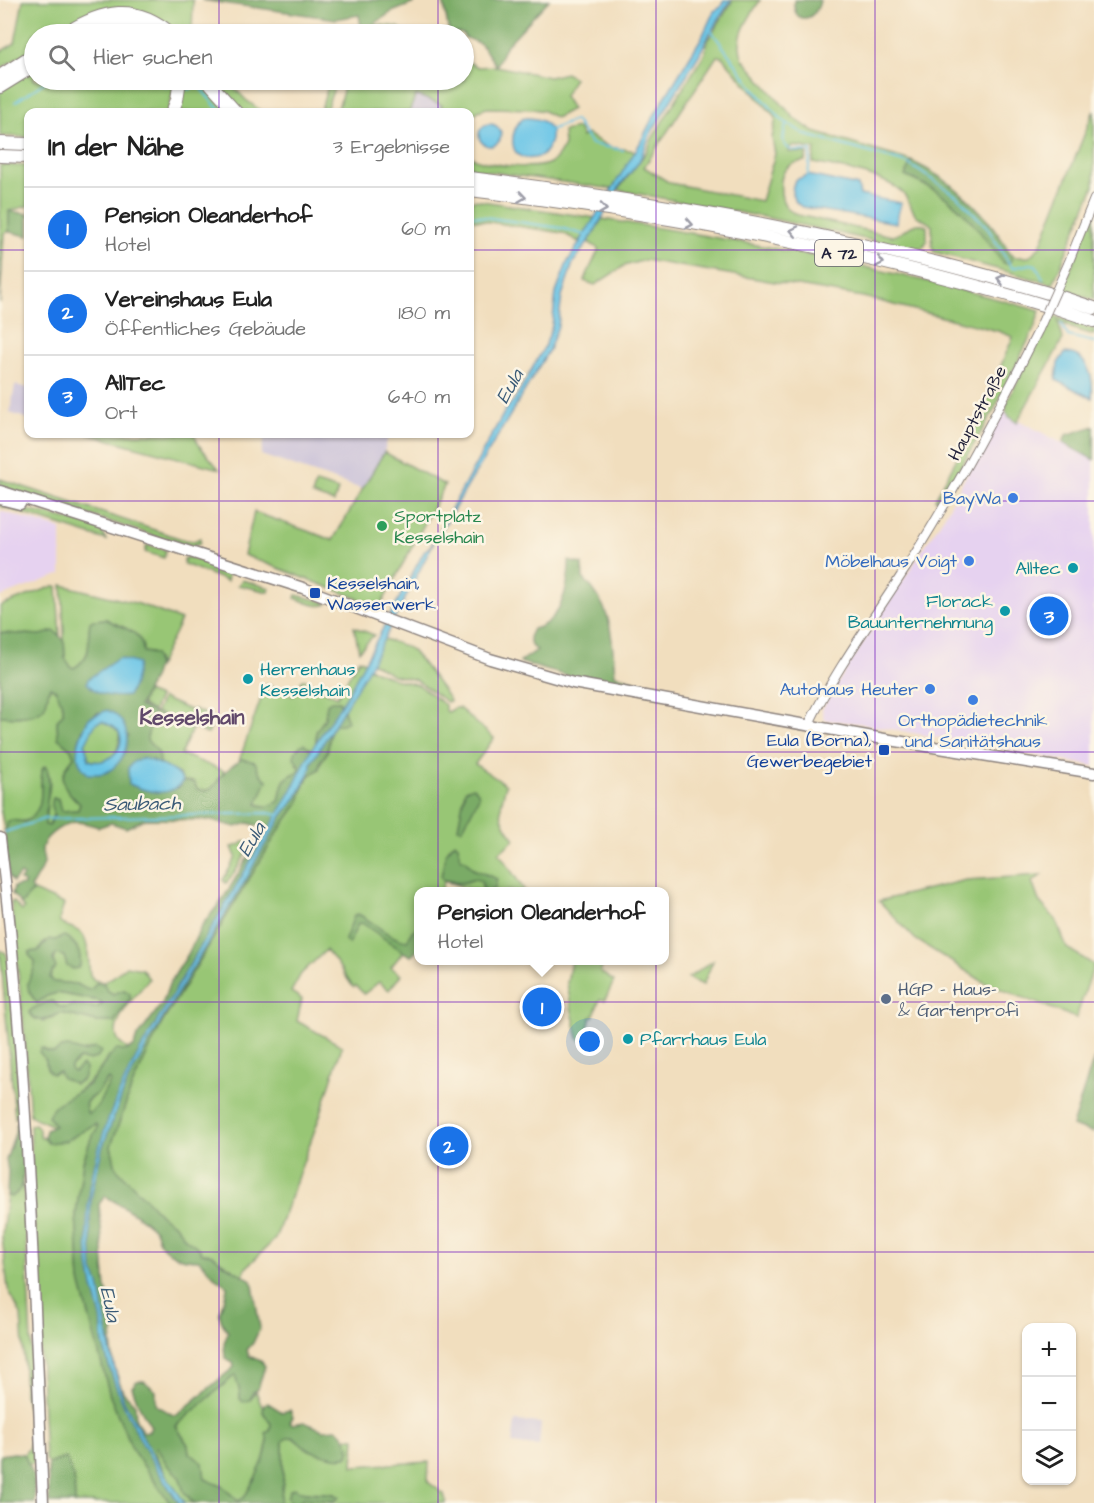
<!DOCTYPE html>
<html lang="de">
<head>
<meta charset="utf-8">
<style>
	:root { --surface:#fff; --page:#f2f2f2; --text:#222; --muted:#767676; --line:#e0e0e0; --accent:#1a73e8 }
	body { margin:0; font-family:"Architects Daughter",sans-serif; background:var(--page); color:var(--text) }
	.controls { position:absolute; right:18px; bottom:18px; display:grid; overflow:hidden; border-radius:12px; box-shadow:0 2px 4px #0004 }
	.controls button { width:54px; height:54px; display:grid; place-items:center; padding:0; border:0; border-bottom:2px solid var(--line); background:var(--surface); color:var(--text); font:30px sans-serif }
	.you { position:absolute; left:590px; top:1042px; width:21px; height:21px; margin:-15px; border:4px solid #fff; border-radius:50%; background:#1a73e8; box-shadow:0 0 0 9px #1a73e833 }
	.badge { display:grid; place-items:center; width:39px; height:39px; border-radius:50%; background:var(--accent); color:#fff; font-size:20px; font-weight:700 }
	.pin { position:absolute; translate:-50% -50%; border:3px solid #fff; box-shadow:0 2px 6px #0006 }
	.popup { position:absolute; left:414px; top:887px; width:255px; height:78px; box-sizing:border-box; display:grid; place-content:center; border-radius:12px; background:var(--surface); filter:drop-shadow(0 2px 4px #0005); font-size:20px; white-space:nowrap; color:var(--muted) }
	.popup b { font-size:22px; color:var(--text) }
	.popup::after { content:''; position:absolute; left:50%; top:100%; margin-left:-12px; border:12px solid transparent; border-top-color:var(--surface) }
	.list { margin:0; padding:0; list-style:none }
	h2 { display:flex; justify-content:space-between; align-items:center; height:78px; margin:0; padding:0 24px; font-size:26px }
	h2 small { font-size:20px; font-weight:400; color:var(--muted) }
	.list li { display:grid; grid-template-columns:39px 1fr auto; gap:18px; align-items:center; box-sizing:border-box; height:84px; padding:0 24px; border-top:2px solid var(--line) }
	.list b { display:block; font-size:22px; white-space:nowrap }
	.list p { margin:0; font-size:20px; white-space:nowrap; color:var(--muted) }
	.list em { font-size:20px; font-style:normal; color:var(--muted) }
	.icon { flex:none; width:33px; height:33px; fill:none; stroke:currentColor; stroke-width:2; stroke-linecap:round; stroke-linejoin:round }
	.map { position:relative; flex:none; width:1094px; height:1503px; overflow:hidden }
	.search { position:absolute; background:var(--surface); box-shadow:0 2px 4px #0004; left:24px; top:24px; width:450px; height:66px; display:flex; align-items:center; gap:15px; box-sizing:border-box; padding:0 21px; border-radius:33px; color:var(--muted); font-size:22px }
	.panel { position:absolute; background:var(--surface); box-shadow:0 2px 4px #0004; left:24px; top:108px; width:450px; height:330px; border-radius:12px }
	.map>svg:first-child { display:block }
</style>
</head>
<body>
<div class="map">
<svg width="1094" height="1503" viewBox="0 0 1094 1503">
	<rect width="100%" height="100%" fill="#fcf5e5"/>
	<filter id="ink" filterUnits="userSpaceOnUse"><feTurbulence type="fractalNoise" baseFrequency=".0167" numOctaves="2"/><feDisplacementMap in="SourceGraphic" scale="12" xChannelSelector="R" yChannelSelector="G"/><feConvolveMatrix kernelMatrix="1 2 1 2 8 2 1 2 1" color-interpolation-filters="sRGB"/></filter>
	<filter id="wash" filterUnits="userSpaceOnUse"><feTurbulence type="fractalNoise" baseFrequency=".008" numOctaves="4" result="noise"/><feDisplacementMap in="SourceGraphic" scale="24" xChannelSelector="R" yChannelSelector="G"/><feGaussianBlur stdDeviation="1.35" result="paint"/><feColorMatrix in="noise" values="0 0 0 0 0 0 0 0 0 0 0 0 0 0 0 0 0 1.4 0 .05"/><feComposite in="paint" operator="in"/></filter>
	<g filter="url(#wash)">
		<rect width="100%" height="100%" fill="#f1debe"/>
		<!-- built -->
		<path fill="#e6d2f0" d="M 1001,411 L 1094,460 L 1094,766 L 858,723 L 824,720 L 822,710 L 830,695 L 945,515 Z
			M 0,511 L 61,529 L 61,574 L 0,597 Z"/>
		<!-- industrial -->
		<path fill="#c8bfd8" d="M 416,95 L 442,105 L 439,112 L 409,112 Z
			M 15,385 L 28,388 L 28,419 L 10,413 Z
			M 265,434 L 389,434 L 384,452 L 362,489 L 261,455 Z
			M 515,1421 L 541,1423 L 539,1446 L 512,1444 Z"/>
		<!-- green -->
		<path fill="#98c674" stroke="#5d7458" stroke-width="1.5" fill-rule="evenodd" d="M 23,0 L 193,0 L 192,34 L 177,34 L 113,8 L 84,17 L 55,34 L 34,34 L 34,48 L 0,69 L 0,52 L 15,43 Z
			M 733,0 L 760,0 C 749,19 733,37 743,59 L 794,118 L 814,132 L 911,161 L 905,176 L 943,194 L 1013,258 L 1010,253 L 1016,257 L 1029,257 L 1040,246 L 1094,110 L 1094,186 L 1053,284 L 934,252 L 932,244 L 932,226 C 928,221 922,220 917,216 C 911,210 909,199 902,192 C 883,175 838,168 813,163 L 815,149 L 793,146 L 789,148 L 789,152 L 807,153 L 805,161 C 801,162 795,162 791,165 C 777,172 778,200 789,210 C 791,212 795,213 798,215 L 892,236 C 905,234 914,218 927,226 L 927,241 L 923,247 L 916,250 L 764,217 L 618,190 L 647,151 L 653,137 L 705,53 L 708,40 ZM 717,56 L 722,57 L 776,118 L 772,138 L 775,154 L 761,201 L 670,183 L 644,167 Z
			M 371,24 L 398,27 L 409,34 L 368,34 Z
			M 124,27 L 149,34 L 92,34 Z
			M 464,60 L 478,67 L 496,66 L 549,77 L 566,73 L 574,78 L 564,96 L 572,109 L 556,118 L 544,111 L 533,109 L 487,108 L 478,111 L 470,119 L 470,112 L 439,112 L 442,105 L 416,95 L 409,112 L 337,112 L 346,80 L 464,80 Z
			M 34,69 L 34,80 L 176,80 L 168,112 L 28,112 L 28,137 L 0,136 L 0,91 Z
			M 184,80 L 203,80 L 232,112 L 176,112 Z
			M 212,80 L 227,80 L 246,100 L 263,112 L 243,112 L 231,103 Z
			M 330,80 L 337,80 L 325,112 L 320,112 Z
			M 578,128 L 582,137 L 587,134 L 609,147 L 636,151 L 612,189 L 470,169 L 470,156 C 484,165 534,171 550,163 C 557,160 561,152 564,145 L 563,131 Z
			M 0,165 L 28,166 L 28,206 L 9,211 L 9,232 L 4,233 L 0,303 Z
			M 475,200 L 596,218 L 579,242 L 563,233 L 470,219 L 470,201 Z
			M 1094,211 L 1094,300 L 1062,290 Z
			M 602,219 C 749,241 896,270 1040,311 L 1034,329 L 992,414 L 940,502 L 935,499 L 981,413 L 1013,337 L 998,331 L 863,297 L 645,260 L 624,266 L 595,285 L 584,281 L 599,249 L 588,242 Z
			M 1051,315 L 1094,329 L 1094,335 L 1074,329 L 1058,321 L 1063,339 L 1017,422 C 1006,417 1004,411 1008,400 Z
			M 87,434 L 194,434 L 199,445 L 219,469 Z
			M 384,452 L 445,485 L 380,607 L 244,555 L 254,512 L 333,540 Z
			M 0,479 L 185,540 L 194,541 L 200,538 L 200,543 L 189,547 L 0,486 Z
			M 316,483 L 338,490 L 334,502 L 312,495 Z
			M 0,504 L 50,515 L 100,528 L 106,540 L 0,506 Z
			M 147,545 L 166,550 L 164,558 L 145,552 Z
			M 188,557 L 220,567 L 228,575 L 227,581 L 184,564 L 184,559 Z
			M 242,580 L 270,588 L 269,592 L 238,585 Z
			M 62,585 L 139,604 L 181,620 L 158,667 L 157,659 L 151,653 L 142,652 C 144,630 121,628 106,619 C 97,619 94,622 89,628 C 90,645 90,658 74,668 L 71,667 L 65,658 Z
			M 54,586 L 57,586 L 60,635 L 51,631 L 47,634 L 41,635 L 0,633 L 0,606 Z
			M 296,595 L 325,602 L 327,604 C 318,609 304,601 295,598 Z
			M 354,627 L 374,635 L 359,651 Z
			M 384,639 C 392,642 402,644 410,649 C 415,652 448,696 450,701 L 447,702 L 416,680 L 393,675 L 371,662 Z
			M 359,659 L 365,662 L 342,705 L 339,701 L 327,704 L 325,718 L 316,732 L 316,744 L 296,764 L 300,768 L 298,772 C 281,779 283,785 279,801 C 272,806 264,808 256,803 L 267,780 L 241,759 L 239,761 L 266,684 L 293,696 L 303,679 L 337,697 Z
			M 369,668 L 394,679 L 419,685 L 445,705 L 445,710 L 448,712 L 455,708 L 459,708 L 494,738 L 475,764 L 506,785 C 499,811 497,817 515,839 L 499,853 L 525,891 L 489,891 L 495,888 L 493,877 L 473,869 L 465,860 L 460,859 L 458,845 L 452,844 L 446,853 L 441,877 C 452,887 464,883 475,879 L 481,881 L 483,891 L 485,891 L 476,891 L 444,881 L 441,891 L 419,892 L 419,932 L 391,967 L 401,975 L 389,990 L 379,982 L 364,994 L 356,986 L 353,987 L 334,959 L 326,950 L 301,974 L 291,992 L 302,999 L 297,1021 L 342,1046 L 321,1113 L 275,1239 L 245,1269 L 243,1276 L 208,1253 L 202,1253 L 199,1248 L 186,1239 L 175,1225 L 162,1216 L 116,1168 L 111,1146 L 132,1086 L 162,1023 L 277,833 L 299,802 L 304,784 L 310,775 L 319,769 C 320,760 326,757 328,750 C 330,739 327,737 333,725 L 347,719 L 343,707 Z
			M 50,687 L 57,690 L 63,705 L 63,713 L 57,721 L 58,738 L 71,749 L 74,757 C 56,778 61,786 80,804 L 78,810 L 61,811 L 58,799 L 49,826 L 45,825 C 42,807 57,784 45,766 L 43,767 C 39,780 44,805 36,814 C 31,820 25,821 19,822 C 15,824 10,828 6,830 L 5,835 L 0,806 L 0,716 L 18,717 L 32,714 L 47,699 L 48,692 Z
			M 146,692 L 159,697 L 153,711 L 141,705 Z
			M 162,698 L 192,711 L 194,709 L 216,719 L 208,734 L 156,712 Z
			M 153,712 L 192,729 L 181,754 L 224,771 C 217,782 212,795 197,789 L 194,782 L 183,781 L 179,774 L 160,765 C 160,754 150,749 147,740 C 145,733 154,723 153,712 Z
			M 102,721 L 112,726 L 119,732 C 121,752 110,767 89,760 L 85,744 L 96,722 Z
			M 245,841 L 251,842 C 250,849 232,878 226,883 L 223,880 L 236,857 L 232,847 L 240,845 Z
			M 1042,875 L 1032,882 L 1039,901 L 1056,920 L 1067,948 L 1094,965 L 1076,1018 L 985,983 L 915,939 L 879,901 L 966,880 Z
			M 33,891 L 64,904 L 59,921 C 66,927 75,928 80,932 C 90,941 88,963 90,975 L 94,980 L 104,982 L 113,977 L 126,966 L 142,969 L 149,979 C 138,994 93,1036 131,1050 L 107,1058 C 95,1082 75,1093 54,1108 L 54,1122 L 56,1126 L 54,1128 C 48,1121 38,1121 30,1115 L 24,1029 L 11,902 L 14,902 L 22,911 L 24,909 L 21,904 ZM 69,938 L 77,947 L 78,968 L 73,968 L 67,965 L 64,956 L 56,954 L 50,978 L 54,982 L 76,984 L 88,990 L 93,988 L 96,983 L 104,984 L 107,991 L 114,994 L 124,990 L 123,1008 L 114,1022 L 97,1022 L 61,1013 L 43,1022 L 37,1007 L 46,1002 L 53,1001 L 59,1007 L 67,1008 L 72,1005 L 96,1008 L 103,1004 L 100,1001 L 57,993 L 47,996 L 37,1003 C 19,982 36,978 35,961 L 29,955 L 29,952 L 38,951 L 45,941 ZM 61,1048 L 83,1052 L 86,1050 L 88,1060 L 79,1059 L 71,1066 L 71,1070 L 74,1072 L 86,1069 L 83,1079 L 75,1084 L 58,1072 L 52,1074 L 47,1068 L 44,1049 L 48,1052 L 54,1053 Z
			M 0,950 L 6,953 L 9,963 L 20,1114 L 15,1118 Z
			M 571,961 L 605,961 L 600,972 L 614,981 L 605,1000 L 600,999 L 593,1017 L 591,1017 L 587,1032 L 593,1036 L 592,1042 L 585,1044 L 578,1038 L 571,1007 L 567,983 Z
			M 713,961 L 703,985 L 688,978 Z
			M 109,1079 L 111,1082 C 102,1094 101,1107 88,1115 C 80,1099 92,1100 99,1091 C 103,1086 104,1082 109,1079 Z
			M 35,1124 L 38,1127 L 41,1138 L 44,1138 L 48,1143 L 97,1124 L 97,1129 L 91,1138 L 83,1162 L 76,1213 L 80,1281 L 110,1396 L 133,1451 L 170,1503 L 75,1503 L 74,1478 L 65,1458 L 48,1464 L 45,1459 L 30,1125 Z
			M 23,1184 L 37,1460 L 34,1463 L 28,1465 L 24,1454 L 29,1448 L 30,1430 L 28,1407 L 24,1394 L 24,1362 L 21,1315 L 8,1289 L 2,1236 L 7,1195 L 11,1197 L 16,1194 Z
			M 235,1375 L 240,1392 L 240,1399 L 250,1400 L 256,1391 L 261,1405 L 264,1407 L 263,1412 L 271,1424 L 263,1464 L 244,1498 L 238,1501 L 223,1487 L 205,1479 L 195,1457 L 189,1453 L 188,1445 L 176,1426 Z
			M 292,1437 L 305,1447 L 314,1450 L 350,1449 L 346,1438 L 355,1438 L 353,1466 L 429,1462 L 428,1482 L 444,1494 L 446,1501 L 445,1503 L 298,1503 L 303,1498 L 334,1501 L 335,1494 L 298,1491 L 289,1501 L 292,1503 L 280,1503 L 283,1481 L 283,1441 L 287,1438 Z
			M 155,1447 L 157,1447 L 162,1457 L 179,1476 L 187,1496 L 194,1503 L 185,1503 L 171,1485 L 154,1452 Z"/>
		<!-- forest -->
		<path fill="#7aab66" stroke="#4e6650" stroke-width="1.5" fill-rule="evenodd" d="M 201,0 L 413,0 L 414,3 L 392,12 L 362,32 L 359,15 L 336,19 Z
			M 443,0 L 549,0 L 505,47 L 496,66 L 481,44 L 464,37 L 464,34 L 449,32 Z
			M 794,0 L 820,0 C 817,21 792,27 794,0 Z
			M 911,161 C 957,182 989,214 1013,258 L 1008,264 L 1003,263 C 971,220 957,196 905,176 Z
			M 9,211 L 28,214 L 28,236 L 9,232 Z
			M 1094,426 L 1094,460 L 1063,443 L 1066,435 Z
			M 569,561 L 582,564 L 583,578 C 613,607 612,637 615,675 L 659,688 L 656,694 C 610,686 565,677 520,662 L 537,650 L 531,646 L 529,637 L 533,629 C 561,623 569,586 569,561 Z
			M 106,619 C 121,628 144,630 143,652 L 154,654 C 163,670 145,691 139,706 L 153,712 C 154,723 147,730 147,740 C 156,751 160,748 160,765 L 152,760 L 129,784 C 148,792 158,793 178,788 L 183,781 L 194,782 L 197,789 C 212,795 215,783 223,774 C 227,769 236,763 242,759 L 255,762 L 260,773 L 267,781 L 257,804 C 265,808 272,806 279,801 C 283,784 280,779 298,772 L 300,768 L 294,757 C 295,751 298,746 304,744 L 312,750 L 316,744 L 316,732 L 325,718 L 327,704 L 331,701 L 339,701 L 347,719 L 348,721 L 342,724 L 333,725 C 327,739 331,753 320,761 L 319,769 L 310,775 L 304,784 L 299,802 L 277,833 L 162,1023 L 132,1086 L 111,1146 L 116,1168 L 162,1216 L 175,1225 L 186,1239 L 199,1248 L 202,1253 L 213,1255 L 223,1264 L 250,1279 L 253,1285 L 260,1328 L 253,1343 L 247,1350 L 249,1356 L 261,1361 L 265,1366 L 258,1389 L 253,1392 L 250,1400 L 243,1402 L 240,1399 L 240,1392 L 235,1375 L 176,1426 L 188,1445 L 189,1453 L 203,1463 L 205,1479 L 223,1487 L 238,1501 L 244,1498 C 253,1481 272,1453 266,1433 L 270,1431 L 271,1424 L 263,1412 L 264,1404 L 268,1403 L 282,1412 L 290,1410 L 293,1417 L 290,1422 L 292,1424 L 304,1422 L 323,1430 L 337,1429 C 346,1437 352,1444 348,1456 C 340,1461 312,1452 304,1447 C 300,1444 297,1440 292,1437 L 287,1438 L 283,1441 L 283,1481 L 280,1503 L 194,1503 L 184,1492 L 179,1476 L 167,1465 L 157,1447 L 155,1448 C 152,1462 177,1491 185,1503 L 170,1503 L 133,1451 L 110,1396 L 80,1281 L 76,1214 L 83,1162 L 91,1138 L 97,1129 L 97,1125 L 95,1124 L 66,1141 L 48,1143 L 44,1138 L 46,1130 L 55,1126 L 48,1116 C 55,1100 77,1095 89,1084 C 100,1073 105,1060 116,1050 L 125,1051 L 134,1047 L 136,1039 L 163,1002 L 169,984 L 188,954 L 202,925 L 223,899 L 264,831 L 262,827 L 248,823 L 236,827 L 210,820 L 145,819 L 126,828 L 111,823 L 99,827 C 92,825 83,822 75,822 C 64,824 47,834 43,845 C 40,851 44,857 44,864 L 31,887 L 33,891 L 21,904 L 12,894 L 14,887 L 24,885 L 24,882 L 20,881 L 23,876 L 20,874 L 13,882 L 9,877 L 4,838 L 8,821 L 12,820 L 25,822 C 49,806 37,791 43,767 L 47,768 L 49,782 L 45,825 L 49,826 L 54,816 L 51,806 L 53,798 L 58,799 L 61,811 L 78,810 L 80,804 C 61,786 56,778 74,757 L 71,749 L 58,738 L 57,721 L 63,713 L 63,706 L 56,690 L 50,687 C 47,693 48,700 45,706 C 39,719 12,717 0,716 L 0,633 L 41,635 L 54,631 L 64,640 L 65,658 L 71,667 L 74,668 C 95,655 86,642 90,622 L 93,620 ZM 99,712 L 128,736 L 106,772 L 77,756 C 78,738 83,721 99,712 ZM 109,1079 L 111,1082 C 101,1092 103,1106 88,1114 C 80,1098 92,1100 99,1091 C 103,1086 104,1082 109,1079 ZM 105,1196 C 116,1202 150,1222 156,1232 C 157,1235 157,1238 159,1241 C 168,1256 183,1260 199,1260 L 217,1279 L 227,1286 C 226,1308 211,1309 228,1332 L 224,1343 L 225,1358 L 233,1362 L 234,1367 L 177,1415 L 173,1415 L 156,1405 L 156,1391 L 144,1381 L 137,1381 L 132,1387 L 139,1406 L 151,1427 L 149,1431 L 143,1432 L 136,1420 L 135,1404 L 123,1392 L 114,1366 L 111,1342 L 116,1320 L 106,1288 L 99,1204 Z
			M 473,787 L 478,792 L 479,797 L 464,826 L 461,829 L 458,828 L 465,790 Z
			M 455,842 L 458,845 L 460,858 L 465,860 L 473,869 L 497,879 L 495,888 L 489,891 L 484,891 L 481,881 L 475,879 C 455,886 462,882 443,880 L 441,877 L 446,853 Z
			M 358,914 C 374,922 388,938 407,941 L 412,931 L 419,927 L 419,949 L 411,956 L 405,953 L 362,923 L 358,924 L 349,944 L 346,942 L 345,940 L 354,916 Z
			M 64,936 C 75,941 82,953 80,965 L 78,968 L 73,969 L 67,966 L 64,956 L 56,954 L 53,959 L 56,968 L 52,972 L 50,978 L 54,982 L 76,984 L 88,990 L 93,988 L 96,983 L 104,984 L 108,991 L 113,994 L 124,990 L 130,993 L 130,999 L 114,1022 L 97,1022 L 61,1013 C 48,1018 38,1027 29,1012 C 34,1006 40,1007 46,1002 L 53,1001 L 59,1007 L 66,1008 L 72,1005 L 96,1008 L 103,1004 L 100,1001 L 57,993 L 47,996 L 37,1003 C 17,978 36,979 35,961 L 29,955 L 29,952 L 38,951 L 49,939 L 55,940 Z
			M 68,1047 L 83,1052 L 95,1048 L 101,1051 L 97,1058 L 88,1060 L 79,1059 L 71,1066 L 71,1070 L 74,1072 L 82,1065 L 86,1069 L 83,1079 L 75,1084 L 62,1078 L 59,1072 L 52,1074 C 46,1070 47,1066 46,1060 L 39,1052 L 41,1048 L 48,1052 L 54,1053 L 61,1048 Z
			M 1094,1058 L 1094,1133 L 1072,1126 Z
			M 18,1123 L 22,1127 C 22,1146 31,1188 11,1197 L 7,1195 L 8,1171 L 6,1160 L 15,1133 L 16,1124 Z
			M 14,1453 L 24,1454 L 34,1478 L 35,1503 L 0,1503 L 0,1455 Z
			M 66,1458 L 74,1478 L 75,1503 L 49,1503 L 48,1464 Z
			M 294,1488 C 307,1497 328,1489 340,1497 L 334,1501 L 303,1498 L 298,1503 L 292,1503 L 287,1497 L 290,1490 Z"/>
		<!-- water -->
		<path fill="#69c5e7" stroke="#467491" stroke-width="1.5" fill-rule="evenodd" d="M 724,0 L 731,0 L 710,33 L 699,55 L 651,133 L 639,162 L 621,184 L 592,236 L 573,263 L 562,296 L 558,326 L 549,350 L 432,546 L 369,668 L 311,763 L 311,768 L 297,797 L 282,816 L 257,858 L 248,876 L 172,1002 L 128,1080 L 102,1148 L 91,1198 L 90,1224 L 93,1271 L 99,1284 L 111,1354 L 119,1385 L 124,1401 L 153,1456 L 185,1503 L 179,1503 C 145,1453 117,1402 103,1344 C 101,1335 103,1326 101,1317 C 98,1305 94,1293 92,1282 C 75,1199 102,1118 142,1047 L 291,792 L 311,750 L 346,697 L 424,552 L 431,545 L 439,531 L 505,411 L 514,400 L 546,344 L 552,326 L 556,293 L 567,263 L 639,145 L 653,117 L 702,37 L 714,11 L 720,8 Z
			M 524,118 C 552,117 559,136 542,156 C 504,169 509,126 524,118 Z
			M479 135a11 11 0 1 1 22 0a11 11 0 1 1-22 0Z
			M 808,175 L 858,186 L 860,195 L 901,203 L 896,223 L 802,207 C 791,200 790,192 795,180 Z
			M 1065,353 C 1088,354 1094,377 1092,398 L 1056,380 L 1058,363 Z
			M 119,658 L 138,664 L 134,684 L 128,696 C 113,698 97,695 87,683 L 88,679 Z
			M 107,710 C 135,721 132,759 107,772 C 101,775 94,774 88,774 C 69,758 80,736 89,718 ZM 102,721 C 107,724 116,727 119,732 C 127,749 106,767 89,760 L 85,744 L 96,723 Z
			M 141,758 C 153,760 179,771 183,781 C 170,799 147,792 129,784 L 128,768 L 133,762 Z"/>
		<g fill="none" stroke-linecap="round" stroke-linejoin="round">
			<!-- stream -->
			<path stroke="#69c5e7" stroke-width="2" d="M 710,29 L 754,89 L 782,120 L 806,135 L 907,163 L 957,196 L 987,227 L 1012,268 L 1030,264 L 1036,265 L 1043,279
				M 166,80 L 166,87
				M 187,89 L 191,89 L 192,86 L 196,83 L 221,112
				M 15,102 L 48,80
				M 786,124 L 783,140 C 788,155 799,150 811,151 L 808,175
				M 550,130 L 575,120 L 591,144 L 623,150
				M 470,215 L 561,228 L 585,235
				M 1061,323 L 1068,336 L 1094,342
				M 5,832 L 44,819 L 268,813 L 279,815"/>
		</g>
	</g>
	<g filter="url(#ink)">
		<g fill="none" stroke-linecap="round" stroke-linejoin="round">
			<defs>
				<path id="minor" d="M 1068,264 L 1094,199
					M 808,726 C 838,664 880,610 916,552 C 961,480 1001,405 1039,329"/>
				<path id="major" d="M 0,491 L 303,588 L 490,659 L 573,683 L 884,739 L 1094,773
					M 0,499 L 20,504
					M 0,838 C 27,1059 34,1281 43,1503"/>
				<path id="highway" d="M 64,34 C 102,10 135,2 172,34
					M 84,34 C 107,22 133,18 156,34
					M 0,76 L 34,54
					M 207,80 L 236,112
					M 0,87 L 34,66
					M 172,112 L 177,100 L 180,80
					M 0,143 L 28,144
					M 0,156 L 28,157
					M 470,178 C 664,202 859,237 1048,293
					M 470,190 C 660,213 859,250 1043,305
					M 1058,296 L 1094,308
					M 1053,307 L 1094,321"/>
			</defs>
			<!-- minor casing -->
			<use href="#minor" stroke="#8a807c" stroke-width="10"/>
			<!-- major casing -->
			<use href="#major" stroke="#8a807c" stroke-width="13"/>
			<!-- highway casing -->
			<use href="#highway" stroke="#8a807c" stroke-width="14"/>
			<!-- minor -->
			<use href="#minor" stroke="#fff" stroke-width="8"/>
			<!-- major -->
			<use href="#major" stroke="#fff" stroke-width="10"/>
			<!-- highway -->
			<use href="#highway" stroke="#fff" stroke-width="12"/>
			<defs>
				<path id="minor-bridge" d="M 1039,329 L 1068,264"/>
			</defs>
			<!-- minor-bridge casing -->
			<use href="#minor-bridge" stroke="#8a807c" stroke-width="10" stroke-linecap="butt"/>
			<!-- minor-bridge -->
			<use href="#minor-bridge" stroke="#fff" stroke-width="8"/>
		</g>
		<!-- one-way arrows -->
		<defs><path id="oneway-chevron" d="M-2-3.5L2.5 0L-2 3.5" fill="none" stroke-width="1.6" stroke-linecap="round" stroke-linejoin="round" transform="scale(1.5)"/></defs>
		<g stroke="#9c9ca7">
			<use href="#oneway-chevron" transform="translate(522 197) rotate(8)"/>
			<use href="#oneway-chevron" transform="translate(603 209) rotate(9)"/>
			<use href="#oneway-chevron" transform="translate(689 224) rotate(10)"/>
			<use href="#oneway-chevron" transform="translate(794 231) rotate(-168)"/>
			<use href="#oneway-chevron" transform="translate(880 262) rotate(12)"/>
			<use href="#oneway-chevron" transform="translate(1001 279) rotate(-165)"/>
		</g>
	</g>
	<!-- grid -->
	<path fill="none" stroke="#7b2cbf" stroke-width="1.5" stroke-opacity="0.55" d="M 219,0 L 219,34M 438,0 L 438,34M 656,0 L 656,1503M 875,0 L 875,1503M 219,80 L 219,112M 438,80 L 438,112M 0,250 L 28,250M 470,250 L 1094,250M 219,434 L 219,1503M 438,434 L 438,1503M 0,501 L 1094,501M 0,752 L 1094,752M 0,1002 L 1094,1002M 0,1252 L 1094,1252"/>
	<!-- markers -->
	<g fill="#3f7fe0" stroke="#fcf5e5" stroke-width="2">
		<circle cx="1013" cy="498" r="6"/>
		<circle cx="969" cy="561" r="6"/>
		<circle cx="930" cy="689" r="6"/>
		<circle cx="973" cy="700" r="6"/>
	</g>
	<circle fill="#2e9e5b" stroke="#fcf5e5" stroke-width="2" cx="382" cy="526" r="6"/>
	<g fill="#0f9aa8" stroke="#fcf5e5" stroke-width="2">
		<circle cx="1073" cy="568" r="6"/>
		<circle cx="1005" cy="611" r="6"/>
		<circle cx="248" cy="679" r="6"/>
		<circle cx="628" cy="1039" r="6"/>
	</g>
	<g fill="#1a4fb4" stroke="#fcf5e5" stroke-width="2">
		<rect x="309" y="587" width="12" height="12" rx="3"/>
		<rect x="878" y="744" width="12" height="12" rx="3"/>
	</g>
	<circle fill="#5c6f8a" stroke="#fcf5e5" stroke-width="2" cx="886" cy="999" r="6"/>
	<g text-anchor="middle" stroke-width="5" stroke-linejoin="round" paint-order="stroke">
		<!-- shield labels -->
		<rect fill="#fcf5e5" stroke="#63616e" stroke-width="1.5" x="815" y="240" width="48" height="26" rx="4.5"/>
		<g font-size="16" font-weight="bold" fill="#22223b">
			<text x="839" y="259">A 72</text>
		</g>
		<!-- street labels -->
		<g font-size="18" fill="#22223b" stroke="#fcf5e5">
			<text transform="translate(977 413) rotate(-62)" y="6">Hauptstraße</text>
		</g>
		<!-- shop labels -->
		<g font-size="18" fill="#366cbe" stroke="#fcf5e5" text-anchor="end">
			<text x="1001" y="504">BayWa</text>
			<text x="957" y="567">Möbelhaus Voigt</text>
			<text x="918" y="695">Autohaus Heuter</text>
			<text x="973" y="726" text-anchor="middle">Orthopädietechnik<tspan x="973" dy="21">und Sanitätshaus</tspan></text>
		</g>
		<!-- leisure labels -->
		<g font-size="18" fill="#27864d" stroke="#fcf5e5" text-anchor="start">
			<text x="394" y="522">Sportplatz<tspan x="394" dy="21">Kesselshain</tspan></text>
		</g>
		<!-- culture labels -->
		<g font-size="18" fill="#0d838f" stroke="#fcf5e5" text-anchor="end">
			<text x="1061" y="574">Alltec</text>
			<text x="993" y="607">Florack<tspan x="993" dy="21">Bauunternehmung</tspan></text>
			<text x="260" y="675" text-anchor="start">Herrenhaus<tspan x="260" dy="21">Kesselshain</tspan></text>
			<text x="640" y="1045" text-anchor="start">Pfarrhaus Eula</text>
		</g>
		<!-- transit labels -->
		<g font-size="18" fill="#164399" stroke="#fcf5e5" text-anchor="start">
			<text x="327" y="589">Kesselshain,<tspan x="327" dy="21">Wasserwerk</tspan></text>
			<text x="872" y="746" text-anchor="end">Eula (Borna),<tspan x="872" dy="21">Gewerbegebiet</tspan></text>
		</g>
		<!-- service labels -->
		<g font-size="18" fill="#4e5e75" stroke="#fcf5e5" text-anchor="start">
			<text x="898" y="995">HGP - Haus-<tspan x="898" dy="21">&amp; Gartenprofi</tspan></text>
		</g>
		<!-- water labels -->
		<g font-size="20" font-style="italic" fill="#3b5b77" stroke="#fcf5e5">
			<text transform="translate(509 386) rotate(-60)" y="7">Eula</text>
			<text transform="translate(142 803) rotate(-1)" y="7">Saubach</text>
			<text transform="translate(251 839) rotate(-59)" y="7">Eula</text>
			<text transform="translate(111 1304) rotate(78)" y="7">Eula</text>
		</g>
		<!-- quarter labels -->
		<g font-size="21" font-weight="bold" fill="#60486a" stroke="#fcf5e5">
			<text x="192" y="724">Kesselshain</text>
		</g>
	</g>
</svg>
<div class="controls">
<button>+</button>
<button>−</button>
<button><svg class="icon" aria-label="layers" viewBox="0 0 24 24"><path d="M12 4l9 5-9 5-9-5zM3 14l9 5 9-5"/></svg></button>
</div>
<div class="you"></div>
<div class="pin badge" style="left:542px;top:1007px">1</div>
<div class="popup"><b>Pension Oleanderhof</b>Hotel</div>
<div class="pin badge" style="left:449px;top:1146px">2</div>
<div class="pin badge" style="left:1049px;top:616px">3</div>
<div class="search"><svg class="icon" aria-label="search" viewBox="0 0 24 24"><circle cx="10" cy="10" r="6"/><path d="M15 15l6 6"/></svg>Hier suchen</div>
<section class="panel">
<h2>In der Nähe<small>3 Ergebnisse</small></h2>
<ul class="list">
<li><span class="badge">1</span><div><b>Pension Oleanderhof</b><p>Hotel</p></div><em>60 m</em></li>
<li><span class="badge">2</span><div><b>Vereinshaus Eula</b><p>Öffentliches Gebäude</p></div><em>180 m</em></li>
<li><span class="badge">3</span><div><b>AllTec</b><p>Ort</p></div><em>640 m</em></li>
</ul>
</section>
</div>
</body>
</html>
